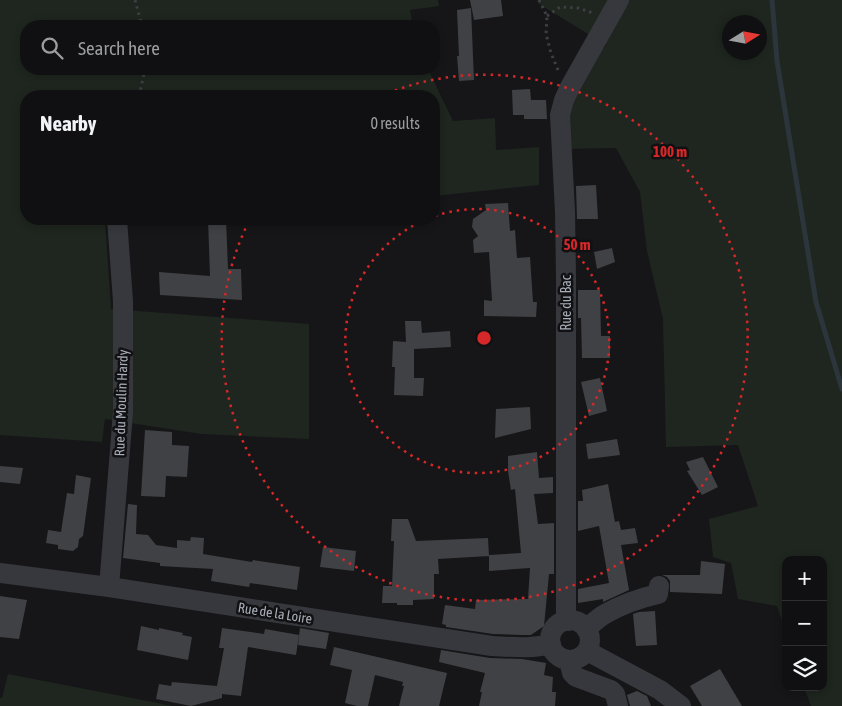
<!DOCTYPE html>
<html lang="en">
<head>
<meta charset="utf-8">
<style>
	:root { --surface:#101012; --page:#19191b; --text:#f1f3f6; --muted:#9c9d9f; --line:#303032 }
	body { margin:0; font-family:"Asap Condensed",sans-serif; background:var(--page); color:var(--text) }
	.controls { position:absolute; right:15px; bottom:15px; display:grid; overflow:hidden; border-radius:10px; box-shadow:0 2px 8px #0003 }
	.controls button { width:45px; height:45px; display:grid; place-items:center; padding:0; border:0; border-bottom:1px solid var(--line); background:var(--surface); color:var(--text); font:25px sans-serif }
	.compass { position:absolute; left:722px; top:15px; width:45px; height:45px; border-radius:50%; background:var(--surface); box-shadow:0 2px 8px #0003; rotate:79deg }
	.list { margin:0; padding:0; list-style:none }
	h2 { display:flex; justify-content:space-between; align-items:center; height:65px; margin:0; padding:0 20px; font-size:21px }
	h2 small { font-size:16px; font-weight:400; color:var(--muted) }
	.icon { flex:none; width:28px; height:28px; fill:none; stroke:currentColor; stroke-width:2; stroke-linecap:round; stroke-linejoin:round }
	.map { position:relative; flex:none; width:842px; height:706px; overflow:hidden }
	.search { position:absolute; background:var(--surface); box-shadow:0 2px 8px #0003; left:20px; top:20px; width:420px; height:55px; display:flex; align-items:center; gap:12px; box-sizing:border-box; padding:0 18px; border-radius:20px; color:var(--muted); font-size:19px }
	.panel { position:absolute; background:var(--surface); box-shadow:0 2px 8px #0003; left:20px; top:90px; width:420px; height:135px; border-radius:20px }
	.map>svg:first-child { display:block }
</style>
</head>
<body>
<div class="map">
<svg width="842" height="706" viewBox="0 0 842 706">
	<rect width="100%" height="100%" fill="#161618"/>
	<!-- green -->
	<path fill="#1e261f" fill-rule="evenodd" d="M 0,0 L 438,0 L 439,6 L 410,10 L 413,26 L 26,26 L 26,69 L 428,69 L 453,121 L 495,118 L 496,150 L 539,147 L 539,185 L 434,196 L 434,96 L 26,96 L 26,219 L 105,219 L 111,309 L 309,324 L 309,439 L 201,434 L 105,419 L 102,442 L 0,435 Z
		M 537,0 L 842,0 L 842,706 L 811,706 L 804,687 L 823,687 L 823,560 L 786,560 L 786,632 L 777,606 L 738,599 L 731,563 L 713,557 L 709,519 L 758,506 L 738,445 L 666,447 L 663,319 L 647,251 L 640,192 L 616,148 L 564,149 L 564,97 L 606,45 L 539,4 ZM 730,22 L 760,22 L 760,52 L 730,52 Z
		M 8,674 L 173,706 L 0,706 L 0,698 L 2,698 Z"/>
	<g fill="none" stroke-linecap="round" stroke-linejoin="round">
		<!-- stream -->
		<path stroke="#2c353c" stroke-width="5" d="M 772,0 L 777,61 L 816,302 L 842,389"/>
	</g>
	<!-- building -->
	<path fill="#404145" d="M 470,0 L 501,0 L 503,16 L 474,20 Z
		M 471,8 L 474,80 L 459,81 L 457,56 L 459,56 L 457,10 Z
		M 530,89 L 531,100 L 546,100 L 547,119 L 524,119 L 524,115 L 513,115 L 512,90 Z
		M 596,185 L 598,219 L 577,219 L 576,186 Z
		M 508,203 L 510,231 L 515,230 L 517,258 L 530,257 L 533,302 L 537,302 L 536,317 L 484,316 L 484,300 L 492,301 L 489,252 L 474,253 L 473,240 L 478,236 L 472,227 L 473,219 L 486,210 L 485,204 Z
		M 208,219 L 226,219 L 228,269 L 241,269 L 242,300 L 160,295 L 159,272 L 210,276 Z
		M 612,248 L 615,262 L 597,269 L 594,252 Z
		M 578,290 L 600,290 L 601,336 L 610,336 L 610,358 L 582,358 L 581,318 L 578,318 Z
		M 405,321 L 421,321 L 422,333 L 450,331 L 451,347 L 414,349 L 414,378 L 424,378 L 423,396 L 394,395 L 395,367 L 392,367 L 393,341 L 406,342 Z
		M 600,378 L 607,411 L 589,416 L 581,382 Z
		M 530,407 L 531,429 L 495,438 L 496,409 Z
		M 145,430 L 172,432 L 172,445 L 189,446 L 187,477 L 166,476 L 165,497 L 141,496 Z
		M 617,439 L 620,455 L 588,459 L 586,444 Z
		M 537,452 L 539,478 L 553,477 L 553,493 L 534,494 L 538,524 L 554,523 L 554,574 L 549,574 L 544,626 L 531,635 L 522,635 L 493,634 L 446,627 L 446,625 L 442,624 L 445,605 L 475,609 L 476,600 L 528,599 L 530,568 L 489,571 L 489,555 L 521,553 L 515,489 L 511,490 L 508,471 L 508,456 Z
		M 703,457 L 718,487 L 702,495 L 687,471 L 690,470 L 686,462 Z
		M 0,466 L 23,468 L 20,484 L 0,482 Z
		M 76,475 L 91,478 L 83,536 L 79,539 L 78,547 L 73,551 L 58,549 L 58,545 L 46,543 L 48,530 L 61,532 L 67,493 L 74,494 Z
		M 608,484 L 615,522 L 619,521 L 621,530 L 635,528 L 638,543 L 621,545 L 629,590 L 603,602 L 603,599 L 578,603 L 578,589 L 609,583 L 599,526 L 578,531 L 578,501 L 583,501 L 582,490 Z
		M 128,504 L 137,505 L 136,534 L 148,535 L 156,545 L 177,548 L 177,540 L 190,541 L 191,537 L 204,538 L 203,554 L 252,562 L 253,560 L 300,567 L 297,590 L 250,583 L 249,587 L 211,581 L 213,569 L 160,566 L 160,563 L 123,558 Z
		M 392,519 L 408,519 L 416,541 L 488,538 L 489,556 L 438,559 L 439,574 L 434,574 L 434,599 L 413,600 L 413,605 L 397,605 L 397,603 L 382,603 L 383,586 L 392,586 L 394,541 L 391,541 Z
		M 323,547 L 356,551 L 354,571 L 320,567 Z
		M 701,561 L 725,564 L 722,594 L 670,592 L 670,581 L 667,577 L 662,575 L 700,575 Z
		M 0,596 L 27,600 L 19,639 L 0,637 Z
		M 655,611 L 657,645 L 636,646 L 633,614 L 639,612 Z
		M 141,626 L 159,630 L 159,628 L 183,633 L 182,635 L 192,637 L 188,660 L 137,650 Z
		M 222,628 L 264,634 L 265,629 L 299,635 L 296,655 L 248,647 L 241,696 L 222,694 L 222,698 L 191,706 L 156,699 L 159,684 L 171,686 L 172,682 L 217,686 L 224,648 L 219,648 Z
		M 300,628 L 329,633 L 326,649 L 298,645 Z
		M 334,647 L 447,673 L 439,706 L 399,706 L 404,686 L 402,686 L 403,682 L 375,675 L 368,706 L 357,706 L 345,703 L 352,670 L 330,665 Z
		M 441,650 L 490,658 L 522,659 L 546,663 L 544,675 L 553,677 L 552,692 L 556,692 L 555,706 L 479,706 L 482,692 L 480,692 L 485,673 L 439,662 Z
		M 720,669 L 742,706 L 702,706 L 690,686 Z
		M 637,691 L 647,696 L 651,706 L 630,706 L 627,695 Z"/>
	<g fill="none" stroke-linecap="round" stroke-linejoin="round">
		<!-- path -->
		<path stroke="#3d3f44" stroke-width="3" stroke-dasharray="2.5 4" stroke-linecap="butt" d="M 135,0 L 142,26
			M 539,0 L 547,16 L 546,34 L 551,53 L 558,70
			M 547,16 L 560,7 L 578,8 L 593,13
			M 139,96 L 144,74 L 144,69"/>
		<!-- street -->
		<path stroke="#37383d" stroke-width="20" d="M 0,573 L 109,587 L 492,646 C 513,647 531,649 551,644
			M 109,587 L 123,412 L 123,301 L 117,219
			M550 640a20 20 0 1 1 40 0a20 20 0 1 1-40 0Z
			M 568,621 L 566,612 L 566,277 L 565,212 L 560,115 L 564,100 L 570,87 L 619,0
			M 586,629 C 592,624 598,618 605,614 C 621,605 640,598 658,594 L 659,586
			M 587,651 L 660,690 L 681,706
			M 569,660 L 572,673 L 576,677 L 611,690 L 615,694 L 618,706"/>
	</g>
	<!-- distance rings -->
	<g fill="none" stroke="#d62828" stroke-width="2.5" stroke-dasharray="2.5 5">
		<path d="M435 216A132 132 0 1 1 427 219"/>
		<path d="M381 96A263 263 0 1 1 249 221"/>
	</g>
	<g text-anchor="middle" stroke-width="5" stroke-linejoin="round" paint-order="stroke">
		<!-- street labels -->
		<g font-size="14" fill="#a8adb8" stroke="#111113">
			<text transform="translate(566 303) rotate(-90)" y="5">Rue du Bac</text>
			<text transform="translate(121 403) rotate(-88)" y="5">Rue du Moulin Hardy</text>
			<text transform="translate(275 613) rotate(9)" y="5">Rue de la Loire</text>
		</g>
	</g>
	<circle cx="484" cy="338" r="8" fill="#d62828" stroke="#111113" stroke-width="2.5"/>
	<g font-size="15" text-anchor="middle" font-weight="bold" fill="#d62828" stroke="#111113" stroke-width="5" stroke-linejoin="round" paint-order="stroke">
		<text x="670" y="157">100 m</text>
		<text x="577" y="250">50 m</text>
	</g>
</svg>
<div class="controls">
<button>+</button>
<button>−</button>
<button><svg class="icon" aria-label="layers" viewBox="0 0 24 24"><path d="M12 4l9 5-9 5-9-5zM3 14l9 5 9-5"/></svg></button>
</div>
<svg class="compass" viewBox="-18 -18 36 36"><path d="M0-13l5 13h-10z" fill="#e53935"/><path d="M0 13l5-13h-10z" fill="#9c9d9f"/></svg>
<div class="search"><svg class="icon" aria-label="search" viewBox="0 0 24 24"><circle cx="10" cy="10" r="6"/><path d="M15 15l6 6"/></svg>Search here</div>
<section class="panel">
<h2>Nearby<small>0 results</small></h2>
<ul class="list">
</ul>
</section>
</div>
</body>
</html>
